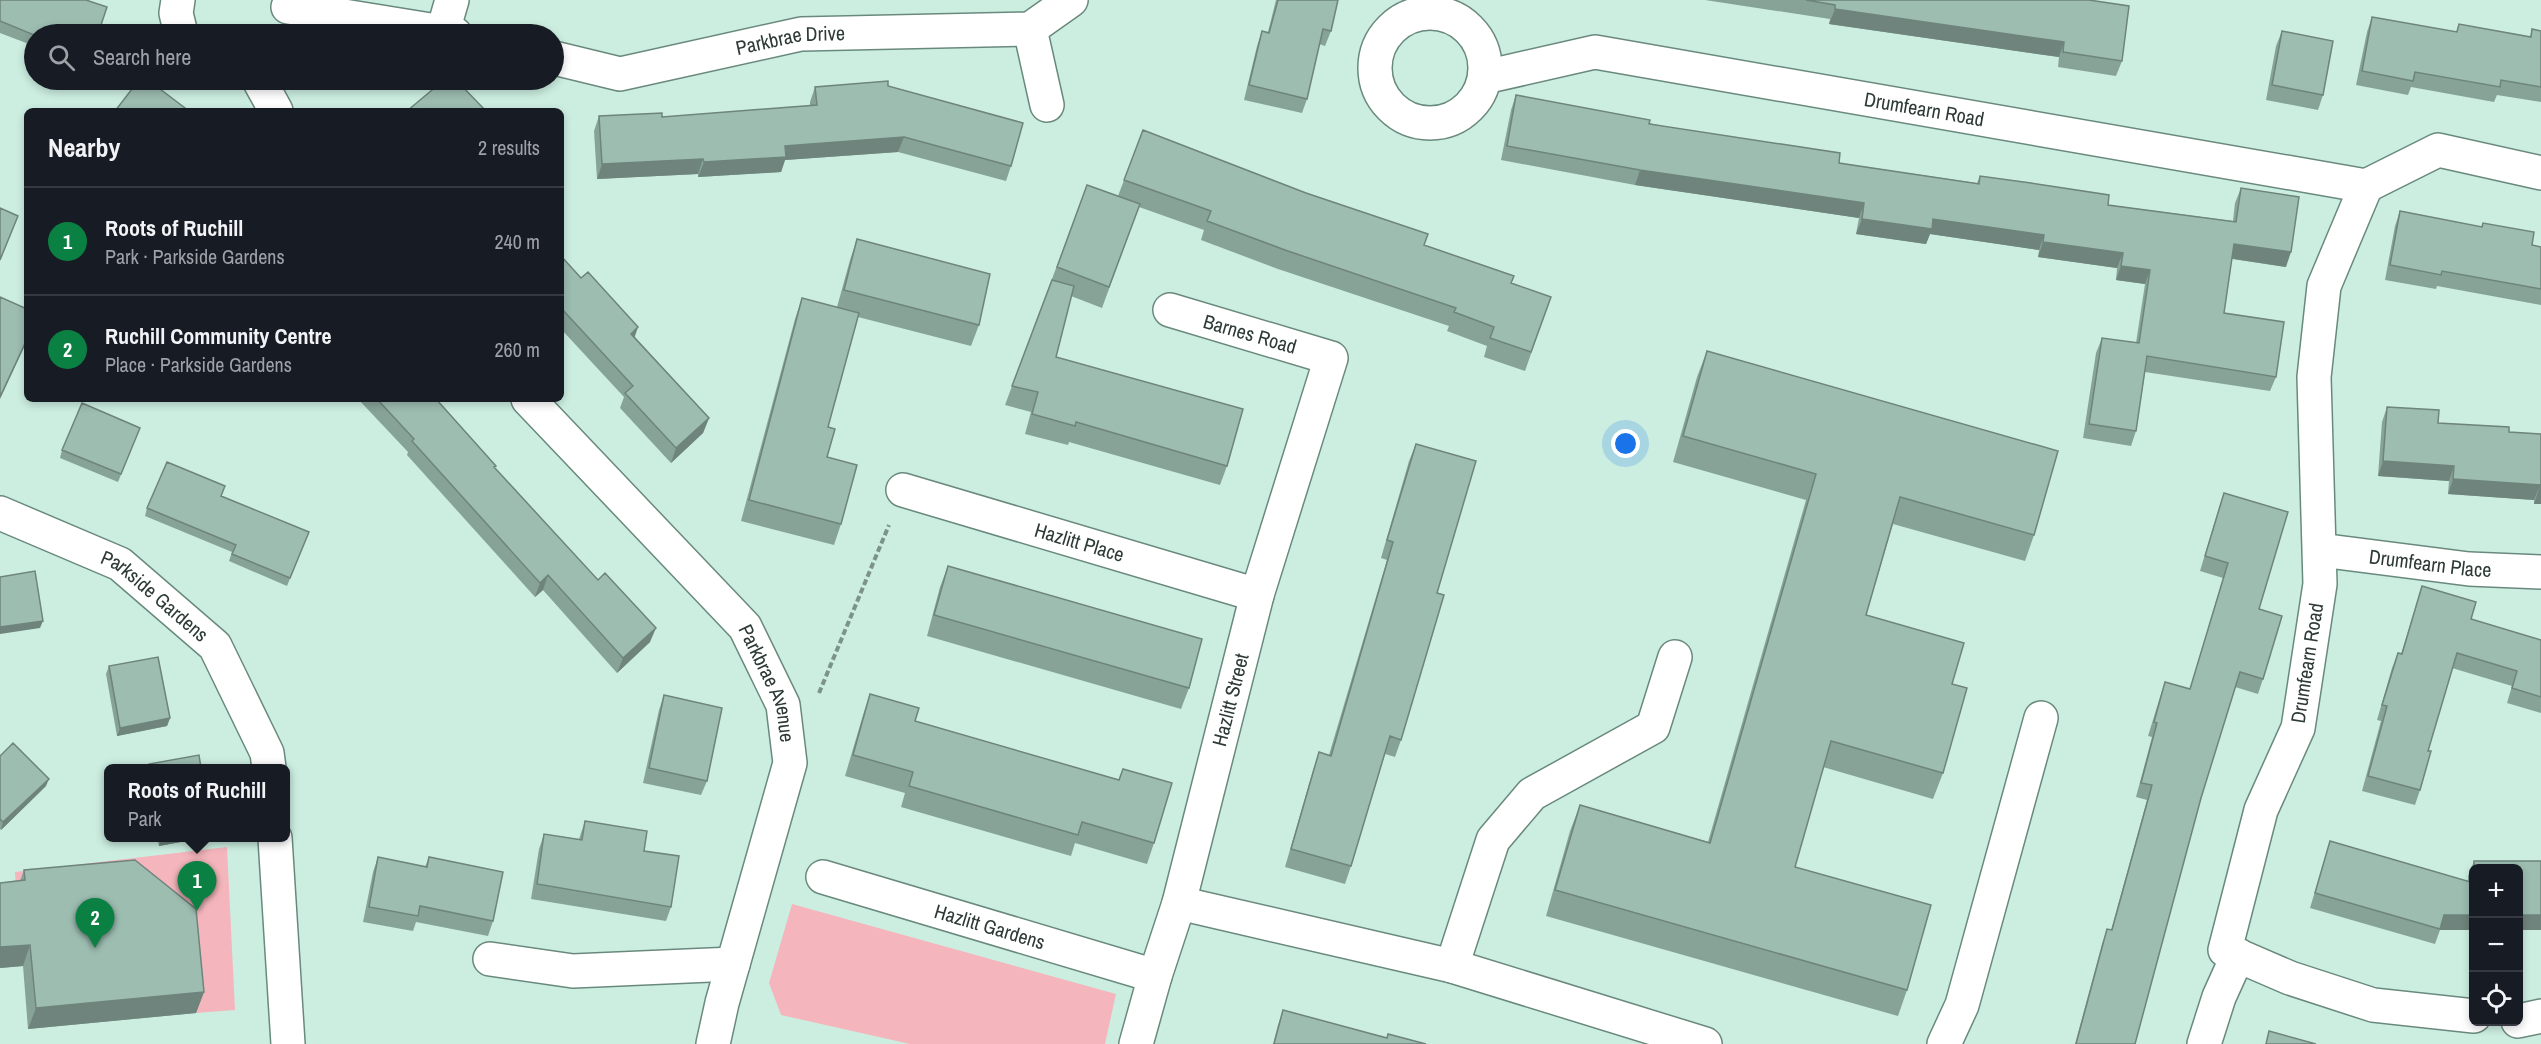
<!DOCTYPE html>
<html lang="en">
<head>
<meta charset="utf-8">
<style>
	:root { --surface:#171b24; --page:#242831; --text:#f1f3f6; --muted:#9ea1a6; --line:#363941; --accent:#0b8043 }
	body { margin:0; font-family:"Archivo Narrow",sans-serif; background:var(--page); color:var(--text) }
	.controls { position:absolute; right:18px; bottom:18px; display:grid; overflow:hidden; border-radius:9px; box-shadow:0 3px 9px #0003 }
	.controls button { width:54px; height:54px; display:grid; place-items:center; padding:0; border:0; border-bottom:2px solid var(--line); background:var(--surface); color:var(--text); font:30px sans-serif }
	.you { position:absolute; left:1626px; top:444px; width:21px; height:21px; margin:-15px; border:4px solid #fff; border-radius:50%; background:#1a73e8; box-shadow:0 0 0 9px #1a73e833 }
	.badge { display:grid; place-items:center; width:39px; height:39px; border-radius:50%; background:var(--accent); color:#fff; font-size:20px; font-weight:700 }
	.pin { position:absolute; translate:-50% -50px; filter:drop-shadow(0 2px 3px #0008) }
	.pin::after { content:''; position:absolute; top:32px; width:21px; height:18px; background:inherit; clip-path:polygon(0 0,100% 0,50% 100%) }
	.popup { position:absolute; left:104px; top:764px; width:186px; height:78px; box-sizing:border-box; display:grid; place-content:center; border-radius:9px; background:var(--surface); filter:drop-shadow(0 2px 4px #0005); font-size:20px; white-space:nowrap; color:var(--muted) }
	.popup b { font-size:22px; color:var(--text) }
	.popup::after { content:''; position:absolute; left:50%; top:100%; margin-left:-12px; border:12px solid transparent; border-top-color:var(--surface) }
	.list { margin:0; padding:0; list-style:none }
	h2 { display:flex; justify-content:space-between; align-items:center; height:78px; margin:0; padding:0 24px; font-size:26px }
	h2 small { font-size:20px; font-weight:400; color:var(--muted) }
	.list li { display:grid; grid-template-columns:39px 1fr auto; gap:18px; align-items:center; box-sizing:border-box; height:108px; padding:0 24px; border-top:2px solid var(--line) }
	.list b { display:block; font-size:22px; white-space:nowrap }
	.list p { margin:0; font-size:20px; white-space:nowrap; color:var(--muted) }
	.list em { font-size:20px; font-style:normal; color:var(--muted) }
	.icon { flex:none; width:33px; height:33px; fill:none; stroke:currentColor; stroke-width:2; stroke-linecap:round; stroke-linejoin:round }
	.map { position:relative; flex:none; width:2541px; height:1044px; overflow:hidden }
	.search { position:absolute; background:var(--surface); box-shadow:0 3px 9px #0003; left:24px; top:24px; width:540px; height:66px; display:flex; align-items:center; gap:15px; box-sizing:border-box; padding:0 21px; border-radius:33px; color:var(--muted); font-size:22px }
	.panel { position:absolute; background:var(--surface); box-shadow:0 3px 9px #0003; left:24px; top:108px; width:540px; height:294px; border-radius:9px }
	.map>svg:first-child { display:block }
</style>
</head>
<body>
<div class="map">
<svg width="2541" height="1044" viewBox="0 0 2541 1044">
	<rect width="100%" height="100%" fill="#cceee1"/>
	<!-- green -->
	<path fill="#f4b6bc" d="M 227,847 L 235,1010 L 196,1013 L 188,930 L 16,891 L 15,872 Z
		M 792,904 L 1116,994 L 1105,1044 L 910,1044 L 781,1015 L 769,983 Z"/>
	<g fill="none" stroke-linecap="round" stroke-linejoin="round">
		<defs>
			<g id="minor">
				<path d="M 178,0 L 176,13 L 181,34"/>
				<path d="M 288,7 L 455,34"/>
				<circle cx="1430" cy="68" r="55"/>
				<path d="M 1030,29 L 1047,105"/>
				<path d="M 443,31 L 452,0"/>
				<path id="s1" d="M 554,58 L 620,74 L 801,34 L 1030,29 L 1071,0"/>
				<path id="s2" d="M 1485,77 L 1595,52 L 2366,186 L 2438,150 L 2541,173"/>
				<path d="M 259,80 L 276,111"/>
				<path d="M 2366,186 L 2324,286 L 2314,377 L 2320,584 L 2298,728 L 2261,810 L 2225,950 L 2290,978 L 2373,1005 L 2474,1016"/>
				<path id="s3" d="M 528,399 L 745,627 L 783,705 L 790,763 L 722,1003 L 713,1044"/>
				<path id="s4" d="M 903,490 L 1257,595"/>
				<path id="s5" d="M 0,513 L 120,564 L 215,646 L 267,753 L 269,768"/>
				<path id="s6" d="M 2320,550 L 2469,569 L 2541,572"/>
				<path d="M 275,838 L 288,1044"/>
				<path id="s7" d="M 823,877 L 1155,976"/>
				<path d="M 1179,903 L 1452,966 L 1705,1044"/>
				<path d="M 490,959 L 573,971 L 733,964"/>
				<path d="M 1452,966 L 1493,840 L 1532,794 L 1653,727 L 1675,657"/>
				<path d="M 2518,1021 L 2541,1016"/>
				<path id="s8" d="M 1136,1044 L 1155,976 L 1179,903 L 1257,595 L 1331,358 L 1170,310"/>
				<path d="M 1944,1044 L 1962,1005 L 2041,718"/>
				<path d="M 2204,1044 L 2219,997 L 2238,955"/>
			</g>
		</defs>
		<!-- minor casing -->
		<use href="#minor" stroke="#6a897e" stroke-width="36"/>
		<!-- path -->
		<path stroke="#7c938a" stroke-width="4" stroke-dasharray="6 3" stroke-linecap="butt" d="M 819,693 L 889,525"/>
		<!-- minor -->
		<use href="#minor" stroke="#fff" stroke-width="33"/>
	</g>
	<!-- wall -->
	<path fill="#87a398" d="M 0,0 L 34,34 L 34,46 L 0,33 Z
		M 1276,0 L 1338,0 L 1331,31 L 1325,46 L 1319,44 L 1307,99 L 1302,113 L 1244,100 L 1257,46 L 1262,31 L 1268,32 Z
		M 1705,0 L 2089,0 L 2122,61 L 2116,76 L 2058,67 L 2059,57 L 1829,24 L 1830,19 Z
		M 2372,17 L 2456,32 L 2459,24 L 2530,37 L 2532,29 L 2541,31 L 2541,102 L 2497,95 L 2494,102 L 2411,87 L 2408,95 L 2356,85 L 2367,32 Z
		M 2282,31 L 2323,95 L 2318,110 L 2266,100 L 2276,46 Z
		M 888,86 L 1011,166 L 1006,181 L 898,152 L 785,160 L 781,172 L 698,177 L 698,174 L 597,179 L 594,131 L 599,116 L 662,117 L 810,106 L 810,102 L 815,87 Z
		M 1516,95 L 1839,163 L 1977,183 L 1980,176 L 2108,205 L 2233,221 L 2235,203 L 2241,188 L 2286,267 L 2232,259 L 2224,313 L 2276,377 L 2270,391 L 2145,372 L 2136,431 L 2131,446 L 2083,438 L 2096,353 L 2102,338 L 2136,343 L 2145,284 L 2116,280 L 2117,268 L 2038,257 L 2039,250 L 1930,234 L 1926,244 L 1856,234 L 1859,218 L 1635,185 L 1501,160 L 1511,110 Z
		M 1143,130 L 1424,245 L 1511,283 L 1551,297 L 1525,371 L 1484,357 L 1487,346 L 1447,331 L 1449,326 L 1278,269 L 1201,240 L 1204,230 L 1139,207 L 1102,308 L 1071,296 L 1056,357 L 1227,466 L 1220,485 L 1069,442 L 1068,445 L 1025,434 L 1031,412 L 1005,405 L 1087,185 L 1118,196 Z
		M 2400,211 L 2482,227 L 2483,223 L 2532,245 L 2541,247 L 2541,305 L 2437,286 L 2436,289 L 2385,280 L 2395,226 Z
		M 857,239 L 979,325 L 971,346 L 858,317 L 828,427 L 827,457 L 841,524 L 834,545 L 741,521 L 795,319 L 802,298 L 837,307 L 850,260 Z
		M 561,256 L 709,418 L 703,433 L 671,463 L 620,408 L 624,397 L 561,329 Z
		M 1707,351 L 2034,535 L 2025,561 L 1893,524 L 1866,615 L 1952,684 L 1943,773 L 1933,799 L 1823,767 L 1795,867 L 1907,990 L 1898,1016 L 1546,916 L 1570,831 L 1580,805 L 1708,842 L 1806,500 L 1673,462 L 1697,377 Z
		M 358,399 L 436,399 L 495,468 L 650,642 L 617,673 L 543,590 L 535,597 L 407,455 L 408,452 Z
		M 2387,407 L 2438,423 L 2509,432 L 2541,434 L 2541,504 L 2534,504 L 2534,500 L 2448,494 L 2449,481 L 2378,476 L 2382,422 Z
		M 140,428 L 118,482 L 60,458 L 62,450 Z
		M 1416,444 L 1437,593 L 1401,740 L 1395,757 L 1385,754 L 1351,866 L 1345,884 L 1285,867 L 1313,770 L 1319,752 L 1329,755 L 1387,560 L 1381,558 L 1409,461 Z
		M 2224,493 L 2259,609 L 2263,679 L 2258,694 L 2235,687 L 2201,798 L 2135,1044 L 2075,1044 L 2102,944 L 2107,929 L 2111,930 L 2147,800 L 2136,797 L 2152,737 L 2148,736 L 2160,697 L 2165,682 L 2190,689 L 2223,578 L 2200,571 L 2219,508 Z
		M 221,496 L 309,532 L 287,586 L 229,561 L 232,552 L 145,516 L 147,508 Z
		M 948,566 L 1189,688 L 1181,709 L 927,636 L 940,587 Z
		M 2422,586 L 2471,619 L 2541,640 L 2541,713 L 2507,703 L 2512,686 L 2452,668 L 2428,751 L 2420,790 L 2415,805 L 2362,791 L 2381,721 L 2377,720 L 2392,668 L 2398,653 L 2401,654 Z
		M 109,666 L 170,718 L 167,726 L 117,736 L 106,674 Z
		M 870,694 L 915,721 L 1119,780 L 1123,769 L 1154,843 L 1147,864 L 1075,843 L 1071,856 L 901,807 L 905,793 L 845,776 L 863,715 Z
		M 664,695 L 707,781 L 701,795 L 643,783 L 659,710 Z
		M 0,756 L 46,786 L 1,830 L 0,829 Z
		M 585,821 L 644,851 L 671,907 L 666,921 L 531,899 L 539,849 L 544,834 L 579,839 Z
		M 157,837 L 208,837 L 159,846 Z
		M 2330,841 L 2468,881 L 2468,876 L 2474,861 L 2541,861 L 2541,930 L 2440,930 L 2435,944 L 2310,908 Z
		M 378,857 L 425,867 L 429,857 L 493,921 L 488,936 L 416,922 L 413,931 L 363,922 L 373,872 Z
		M 24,870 L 204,992 L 196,1013 L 28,1029 L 23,966 L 0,968 L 0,883 L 20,881 Z
		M 1283,1010 L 1387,1038 L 1426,1044 L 1273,1044 L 1278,1025 Z"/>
	<!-- shaded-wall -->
	<path fill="#6e847c" d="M 1835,9 L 2064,42 L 2059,57 L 1829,24 Z
		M 904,137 L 898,152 L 785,160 L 781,172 L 698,177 L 704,162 L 785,146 Z
		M 703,159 L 698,174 L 597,179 L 602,164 Z
		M 1640,170 L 1864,203 L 1859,218 L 1635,185 Z
		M 1862,219 L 1933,219 L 2044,235 L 2039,250 L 1930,234 L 1926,244 L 1856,234 Z
		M 2043,242 L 2123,253 L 2117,268 L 2038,257 Z
		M 2234,244 L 2291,252 L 2286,267 L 2228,258 Z
		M 2121,266 L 2150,270 L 2145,284 L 2116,280 Z
		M 638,327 L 633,342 L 631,334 Z
		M 27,339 L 27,341 L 0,399 L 0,397 Z
		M 709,418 L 703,433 L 671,463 L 676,448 Z
		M 2383,461 L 2454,466 L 2449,481 L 2378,476 Z
		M 2453,479 L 2540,485 L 2534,500 L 2448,494 Z
		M 2539,489 L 2541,489 L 2541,504 L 2534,504 Z
		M 548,575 L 543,590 L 535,597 L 540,583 Z
		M 43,621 L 40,628 L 0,634 L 0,627 Z
		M 656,628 L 650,642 L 617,673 L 623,658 Z
		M 170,718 L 167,726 L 117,736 L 120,728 Z
		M 49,779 L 46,786 L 1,830 L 3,822 Z
		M 164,837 L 208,837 L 159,846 L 161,838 Z
		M 2444,915 L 2474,915 L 2474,930 L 2440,930 Z
		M 2518,915 L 2541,915 L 2541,930 L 2518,930 Z
		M 30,945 L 23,966 L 0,968 L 0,947 Z
		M 204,992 L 196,1013 L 28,1029 L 36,1008 Z"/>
	<!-- building -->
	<path fill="#9dbdb1" stroke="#6e847c" stroke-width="1.5" d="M 0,0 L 86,0 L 107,7 L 98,34 L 34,35 L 0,21 Z
		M 1278,0 L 1338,0 L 1331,31 L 1323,29 L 1307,99 L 1249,85 L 1262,31 L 1269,33 Z
		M 1806,0 L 2089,0 L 2129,6 L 2122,61 L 2063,52 L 2064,42 L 1835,9 L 1835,5 Z
		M 2372,17 L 2457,32 L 2459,24 L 2531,37 L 2532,29 L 2541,31 L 2541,87 L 2501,80 L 2500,87 L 2415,72 L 2413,81 L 2362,71 Z
		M 2282,31 L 2333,41 L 2323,95 L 2272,85 Z
		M 139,80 L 148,80 L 189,111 L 115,111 Z
		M 444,80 L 456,80 L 486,111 L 407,111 Z
		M 888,81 L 888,86 L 1023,123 L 1011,166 L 904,137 L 785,146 L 786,157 L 704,162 L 703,159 L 602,164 L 599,116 L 662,113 L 662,117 L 817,105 L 815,87 Z
		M 1516,95 L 1650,120 L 1649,124 L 1840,153 L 1839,163 L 1979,184 L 1980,176 L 2031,183 L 2109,195 L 2108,205 L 2236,222 L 2241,188 L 2299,197 L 2291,252 L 2234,244 L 2224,313 L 2284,322 L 2276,377 L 2147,356 L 2136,431 L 2089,424 L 2102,338 L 2139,343 L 2150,270 L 2121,266 L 2123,253 L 2043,242 L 2044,235 L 1933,219 L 1932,229 L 1862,219 L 1864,203 L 1640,170 L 1507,146 Z
		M 1143,130 L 1306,193 L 1428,234 L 1424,245 L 1514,276 L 1511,283 L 1551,297 L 1531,352 L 1490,338 L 1494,327 L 1454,312 L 1456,308 L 1285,250 L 1207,221 L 1211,211 L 1124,180 Z
		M 1087,185 L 1140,204 L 1109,287 L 1057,267 Z
		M 0,208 L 18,216 L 0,260 Z
		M 2400,211 L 2482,227 L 2483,223 L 2534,232 L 2532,245 L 2541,247 L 2541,289 L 2442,271 L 2441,275 L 2390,265 Z
		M 857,239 L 990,274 L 979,325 L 844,290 Z
		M 561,256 L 581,278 L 588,272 L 638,327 L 631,334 L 709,418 L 676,448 L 625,393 L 633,386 L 561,308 Z
		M 1052,280 L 1074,286 L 1056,357 L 1243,409 L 1227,466 L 1076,422 L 1075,426 L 1032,414 L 1038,392 L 1012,386 Z
		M 0,297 L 27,309 L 27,339 L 0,397 Z
		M 802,298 L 859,313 L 828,427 L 835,429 L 827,457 L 857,465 L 841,524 L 749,500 Z
		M 1707,351 L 2058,451 L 2034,535 L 1900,497 L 1866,615 L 1964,643 L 1952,684 L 1967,688 L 1943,773 L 1831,741 L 1795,867 L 1931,905 L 1907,990 L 1555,890 L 1580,805 L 1710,843 L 1816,474 L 1683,436 Z
		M 377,399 L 436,399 L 496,466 L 494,467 L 598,580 L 605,573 L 656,628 L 623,658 L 548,575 L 540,583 L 412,441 L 414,439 Z
		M 82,403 L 140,428 L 121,474 L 62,450 Z
		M 2387,407 L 2439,410 L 2438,423 L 2509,427 L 2509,432 L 2541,434 L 2541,489 L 2539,489 L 2540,485 L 2453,479 L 2454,466 L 2383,461 Z
		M 1416,444 L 1476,461 L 1437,593 L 1444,595 L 1401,740 L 1390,736 L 1351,866 L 1291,849 L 1319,752 L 1331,756 L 1393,542 L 1387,540 Z
		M 167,462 L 225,486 L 221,496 L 309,532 L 290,578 L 232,554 L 236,545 L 147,508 Z
		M 2224,493 L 2288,512 L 2259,609 L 2282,616 L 2263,679 L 2240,672 L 2201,798 L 2135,1044 L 2076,1044 L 2107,929 L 2112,930 L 2152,785 L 2141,783 L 2157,723 L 2154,722 L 2165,682 L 2190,689 L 2228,563 L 2205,556 Z
		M 948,566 L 1202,639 L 1189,688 L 934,615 Z
		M 35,571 L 43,621 L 0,627 L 0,577 Z
		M 2422,586 L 2476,602 L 2471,619 L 2541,640 L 2541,697 L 2512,688 L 2517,671 L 2457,653 L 2428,751 L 2431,751 L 2420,790 L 2368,776 L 2387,706 L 2382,705 L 2398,653 L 2402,654 Z
		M 158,657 L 170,718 L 120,728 L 109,666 Z
		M 870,694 L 919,708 L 915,721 L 1119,780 L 1123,769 L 1172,783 L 1154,843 L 1082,822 L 1078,835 L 909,786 L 913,772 L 853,755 Z
		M 664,695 L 722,708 L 707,781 L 649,768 Z
		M 13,743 L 49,779 L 3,822 L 0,819 L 0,756 Z
		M 199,755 L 201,768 L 150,768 L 149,764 Z
		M 585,821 L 647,831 L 644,851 L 679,856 L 671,907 L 537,884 L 544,834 L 582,840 Z
		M 2330,841 L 2474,883 L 2474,915 L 2444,915 L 2440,929 L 2315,893 Z
		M 378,857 L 427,867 L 429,857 L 503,872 L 493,921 L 420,906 L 418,916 L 369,907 Z
		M 135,860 L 196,909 L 204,992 L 36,1008 L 30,945 L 0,947 L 0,883 L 25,880 L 24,870 Z
		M 2474,861 L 2541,861 L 2541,915 L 2518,915 L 2518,868 L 2474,868 Z
		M 1283,1010 L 1387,1038 L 1388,1034 L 1426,1044 L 1274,1044 Z
		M 2269,1031 L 2316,1044 L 2266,1044 Z"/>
	<g text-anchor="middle" stroke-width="5" stroke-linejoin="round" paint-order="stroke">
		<!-- street labels -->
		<g font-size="20" fill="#2d3a35" stroke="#fff">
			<text dy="7" stroke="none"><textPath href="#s1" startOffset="242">Parkbrae Drive</textPath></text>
			<text dy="7" stroke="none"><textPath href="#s2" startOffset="447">Drumfearn Road</textPath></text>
			<text transform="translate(1250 334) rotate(16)" y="7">Barnes Road</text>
			<text dy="7" stroke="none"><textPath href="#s4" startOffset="184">Hazlitt Place</textPath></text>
			<text dy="7" stroke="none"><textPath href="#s6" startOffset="111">Drumfearn Place</textPath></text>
			<text dy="7" stroke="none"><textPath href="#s5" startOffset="177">Parkside Gardens</textPath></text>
			<text transform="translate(2307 663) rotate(-81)" y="7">Drumfearn Road</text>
			<text dy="7" stroke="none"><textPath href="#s3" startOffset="376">Parkbrae Avenue</textPath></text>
			<text dy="7" stroke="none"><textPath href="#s8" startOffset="357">Hazlitt Street</textPath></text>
			<text dy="7" stroke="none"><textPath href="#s7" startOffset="174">Hazlitt Gardens</textPath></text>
		</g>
	</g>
</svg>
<div class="controls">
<button>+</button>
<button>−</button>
<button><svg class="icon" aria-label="locate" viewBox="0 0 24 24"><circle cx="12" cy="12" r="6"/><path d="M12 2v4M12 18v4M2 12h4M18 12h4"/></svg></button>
</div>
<div class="you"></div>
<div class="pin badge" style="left:197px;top:911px">1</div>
<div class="popup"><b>Roots of Ruchill</b>Park</div>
<div class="pin badge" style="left:95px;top:948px">2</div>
<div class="search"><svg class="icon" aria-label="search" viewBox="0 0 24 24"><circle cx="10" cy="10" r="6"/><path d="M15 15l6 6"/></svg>Search here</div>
<section class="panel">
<h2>Nearby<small>2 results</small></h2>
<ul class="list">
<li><span class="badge">1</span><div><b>Roots of Ruchill</b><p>Park · Parkside Gardens</p></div><em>240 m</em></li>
<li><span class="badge">2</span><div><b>Ruchill Community Centre</b><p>Place · Parkside Gardens</p></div><em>260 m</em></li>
</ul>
</section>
</div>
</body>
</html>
